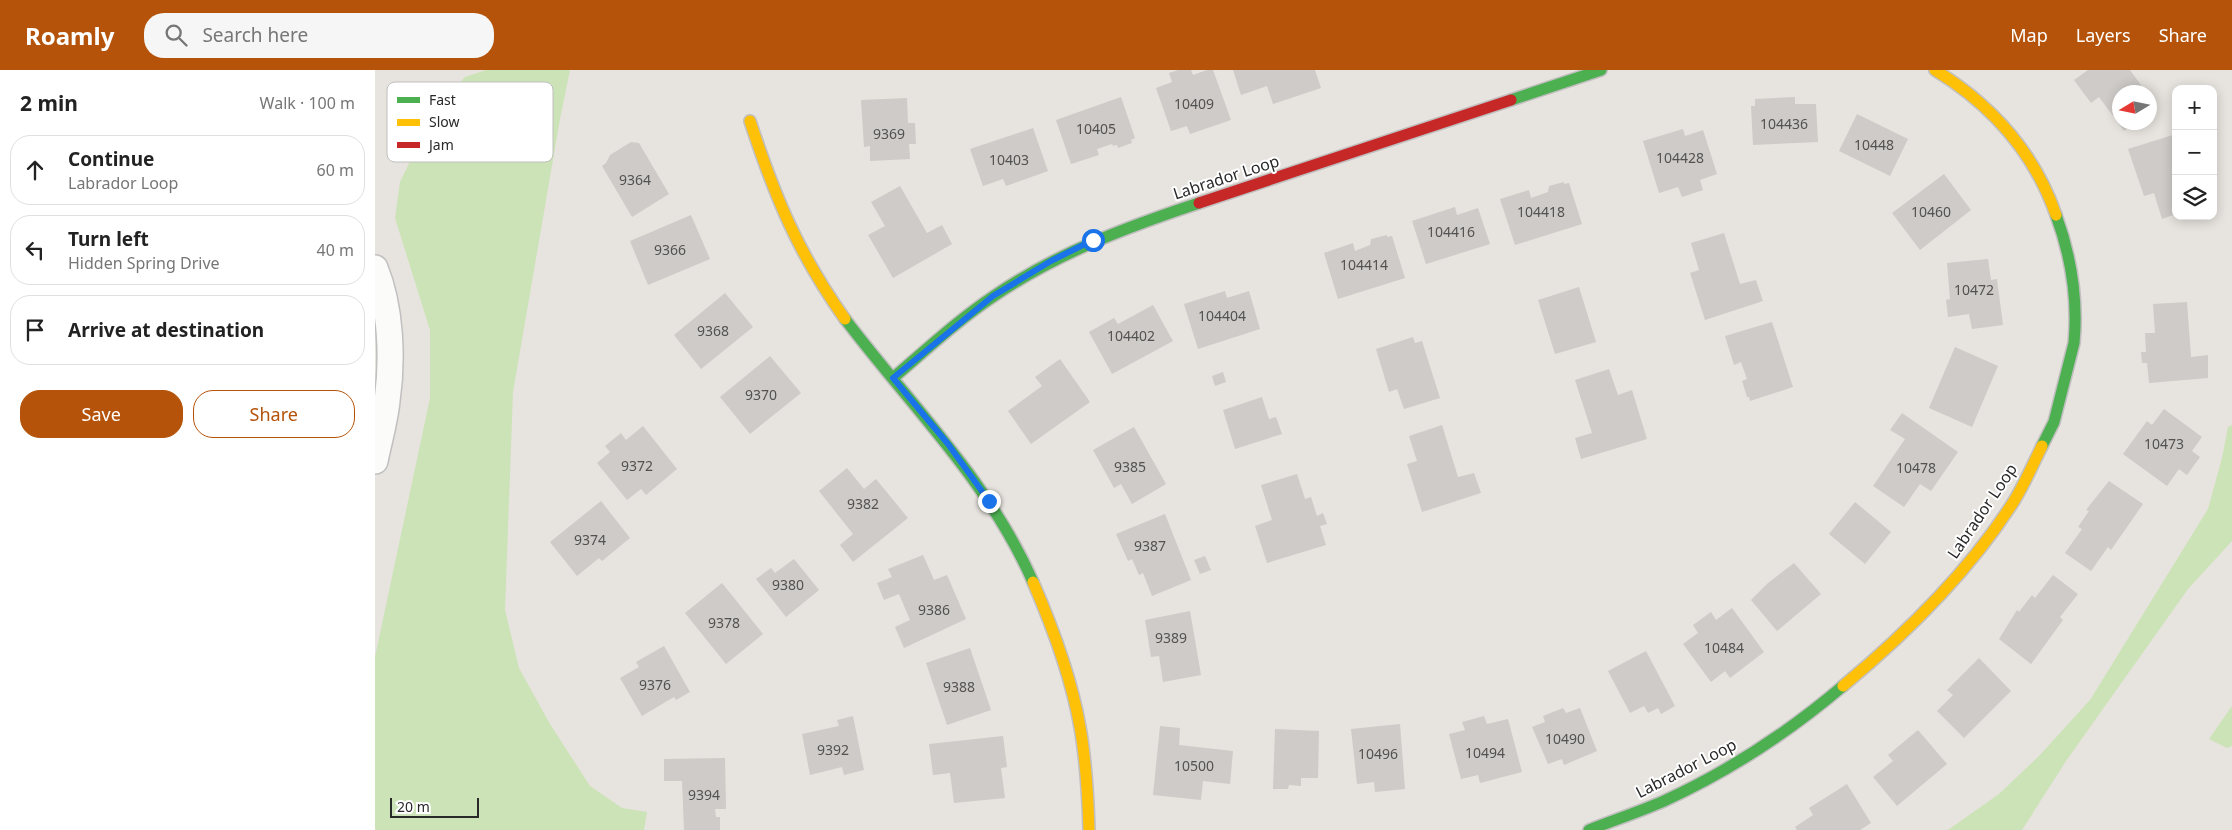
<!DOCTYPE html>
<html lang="en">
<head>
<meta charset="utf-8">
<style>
	:root { --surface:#fff; --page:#f6f6f6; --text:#222; --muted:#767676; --line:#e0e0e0; --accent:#b45309 }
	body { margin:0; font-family:"Noto Sans",sans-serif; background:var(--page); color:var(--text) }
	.controls { position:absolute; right:15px; top:15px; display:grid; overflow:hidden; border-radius:10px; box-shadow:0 2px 12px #0003 }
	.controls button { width:45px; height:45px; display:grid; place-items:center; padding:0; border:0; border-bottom:1px solid var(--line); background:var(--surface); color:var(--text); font:25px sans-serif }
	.compass { position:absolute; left:1737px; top:15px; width:45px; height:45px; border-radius:50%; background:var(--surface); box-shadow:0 2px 12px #0003; rotate:260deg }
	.scale { position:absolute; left:15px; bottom:12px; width:89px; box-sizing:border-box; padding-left:5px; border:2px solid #292929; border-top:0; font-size:14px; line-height:18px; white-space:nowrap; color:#292929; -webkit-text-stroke:4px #fff; paint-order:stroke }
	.stop { position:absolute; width:15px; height:15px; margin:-11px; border:4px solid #1a73e8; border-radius:50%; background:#fff }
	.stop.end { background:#1a73e8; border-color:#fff; box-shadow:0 1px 5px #0008 }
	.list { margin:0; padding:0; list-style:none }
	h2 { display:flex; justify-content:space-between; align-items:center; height:65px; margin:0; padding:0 20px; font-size:21px }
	h2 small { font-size:16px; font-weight:400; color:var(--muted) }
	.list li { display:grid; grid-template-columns:32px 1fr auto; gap:15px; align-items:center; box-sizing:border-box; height:70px; margin:0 10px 10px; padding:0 10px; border:1px solid var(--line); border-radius:20px }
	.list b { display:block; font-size:19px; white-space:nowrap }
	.list p { margin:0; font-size:16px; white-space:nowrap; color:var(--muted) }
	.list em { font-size:16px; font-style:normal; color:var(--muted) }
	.actions { display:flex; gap:10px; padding:15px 20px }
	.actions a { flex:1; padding:11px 0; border:1px solid var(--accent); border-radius:20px; text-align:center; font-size:18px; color:var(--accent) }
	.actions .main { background:var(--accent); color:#fff }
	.icon { flex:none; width:28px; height:28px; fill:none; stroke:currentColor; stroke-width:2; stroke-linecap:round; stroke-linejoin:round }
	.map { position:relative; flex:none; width:1857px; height:760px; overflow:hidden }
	header { display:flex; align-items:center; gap:30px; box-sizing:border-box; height:70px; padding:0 25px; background:var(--accent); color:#fff }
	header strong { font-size:24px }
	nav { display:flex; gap:28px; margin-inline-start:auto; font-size:18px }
	.search { width:350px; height:45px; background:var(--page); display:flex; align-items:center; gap:12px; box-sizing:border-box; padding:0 18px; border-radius:20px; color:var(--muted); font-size:19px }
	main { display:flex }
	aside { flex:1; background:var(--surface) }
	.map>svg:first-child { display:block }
</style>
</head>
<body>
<header>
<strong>Roamly</strong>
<div class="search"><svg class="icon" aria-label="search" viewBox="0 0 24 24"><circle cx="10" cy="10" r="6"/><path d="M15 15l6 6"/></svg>Search here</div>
<nav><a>Map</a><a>Layers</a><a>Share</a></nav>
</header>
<main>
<aside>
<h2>2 min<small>Walk · 100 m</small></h2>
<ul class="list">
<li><svg class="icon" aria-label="ahead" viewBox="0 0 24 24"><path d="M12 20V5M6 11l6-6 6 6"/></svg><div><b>Continue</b><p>Labrador Loop</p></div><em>60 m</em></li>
<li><svg class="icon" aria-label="left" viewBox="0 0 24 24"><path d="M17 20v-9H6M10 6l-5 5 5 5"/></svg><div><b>Turn left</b><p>Hidden Spring Drive</p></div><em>40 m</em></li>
<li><svg class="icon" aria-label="arrive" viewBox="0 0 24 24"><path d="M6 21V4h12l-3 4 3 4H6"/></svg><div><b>Arrive at destination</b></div></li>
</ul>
<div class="actions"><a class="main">Save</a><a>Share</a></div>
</aside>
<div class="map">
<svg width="1857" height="760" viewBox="0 0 1857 760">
	<rect width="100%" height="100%" fill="#e7e3de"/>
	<!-- green -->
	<path fill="#cbe3b6" d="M 111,0 L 195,0 L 185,49 L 138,322 L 130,540 L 144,598 L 175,654 L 215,716 L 247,738 L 272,742 L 269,760 L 0,760 L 0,587 L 55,328 L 55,260 L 20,148 L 25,112 L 60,40 L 90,7 Z
		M 1857,355 L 1857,471 L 1813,519 L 1691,691 L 1647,760 L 1573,760 L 1624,724 L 1664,686 L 1715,630 L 1833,439 L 1847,388 L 1853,357 Z
		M 1857,636 L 1857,676 L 1852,678 L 1834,669 Z"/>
	<!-- building -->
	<path fill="#cecbc8" d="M 803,0 L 816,0 L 818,5 L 832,0 L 838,0 L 856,50 L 815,64 L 812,56 L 796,61 L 781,18 L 797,12 L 794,3 Z
		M 858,0 L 940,0 L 946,18 L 898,34 L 892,16 L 866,25 Z
		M 1713,0 L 1755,0 L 1771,22 L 1744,22 L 1744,52 L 1761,52 L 1749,61 L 1724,27 L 1716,33 L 1699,10 Z
		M 746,27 L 760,68 L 756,70 L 757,73 L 743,78 L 742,75 L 738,76 L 737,74 L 722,79 L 724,85 L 696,94 L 681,50 Z
		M 1420,27 L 1420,34 L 1441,34 L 1443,72 L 1378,75 L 1376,36 L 1380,36 L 1380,29 Z
		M 532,28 L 533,53 L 540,53 L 541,74 L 534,74 L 535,89 L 495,91 L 495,76 L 489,77 L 486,30 Z
		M 1482,44 L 1533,69 L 1515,106 L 1464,81 Z
		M 658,58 L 673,101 L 631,116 L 628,109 L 608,116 L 595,79 Z
		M 1308,59 L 1310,66 L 1328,60 L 1342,104 L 1325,110 L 1328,120 L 1307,127 L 1303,117 L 1284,123 L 1268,71 Z
		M 1801,64 L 1801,144 L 1787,149 L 1779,123 L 1769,126 L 1753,79 Z
		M 256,72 L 264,73 L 294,124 L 257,147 L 227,96 L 231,93 L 235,85 Z
		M 1569,104 L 1596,140 L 1545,180 L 1517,143 Z
		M 1189,112 L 1189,114 L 1194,113 L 1207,154 L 1140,175 L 1125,129 L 1154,120 L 1156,128 L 1173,122 L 1174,116 Z
		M 525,116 L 552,163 L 567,155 L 577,174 L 518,208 L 493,165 L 510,156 L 496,132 Z
		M 1080,137 L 1082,145 L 1103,138 L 1115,174 L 1051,194 L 1037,151 Z
		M 316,145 L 335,189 L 273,215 L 255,171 Z
		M 1349,163 L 1365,214 L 1381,210 L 1388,231 L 1330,250 L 1315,203 L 1324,200 L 1316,173 Z
		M 1012,165 L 1012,167 L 1017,166 L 1030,208 L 963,229 L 949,183 L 978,173 L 980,181 L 995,175 L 996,169 Z
		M 1613,189 L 1616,210 L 1622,209 L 1628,255 L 1597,259 L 1594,244 L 1573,247 L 1571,230 L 1575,229 L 1572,193 Z
		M 1204,217 L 1221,272 L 1180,284 L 1163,230 Z
		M 850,221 L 852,228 L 874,221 L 885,259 L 823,279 L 809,234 Z
		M 350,223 L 378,257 L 326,299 L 299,265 Z
		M 1812,232 L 1816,287 L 1833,285 L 1833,308 L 1774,313 L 1772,293 L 1767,293 L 1766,282 L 1771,282 L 1770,263 L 1780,263 L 1778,234 Z
		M 778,235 L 798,271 L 737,304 L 714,262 L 739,248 L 743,254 Z
		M 1397,252 L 1418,317 L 1375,331 L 1374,327 L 1372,327 L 1367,311 L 1372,309 L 1366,292 L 1359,295 L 1350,266 Z
		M 1038,267 L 1040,273 L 1047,271 L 1065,328 L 1029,339 L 1022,319 L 1014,322 L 1001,279 Z
		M 1580,277 L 1623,296 L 1597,357 L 1554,338 Z
		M 395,286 L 426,323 L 375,364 L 345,327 Z
		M 685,289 L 715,332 L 656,374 L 633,341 L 667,316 L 660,307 Z
		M 1234,299 L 1243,325 L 1257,320 L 1272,369 L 1206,389 L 1200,368 L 1217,363 L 1200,310 Z
		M 848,302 L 851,312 L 840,316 L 837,306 Z
		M 887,327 L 894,349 L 901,347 L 907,364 L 860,379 L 848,340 Z
		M 1789,339 L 1827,367 L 1817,381 L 1825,387 L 1812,405 L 1804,399 L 1792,416 L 1748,384 L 1772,351 L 1777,355 Z
		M 1527,343 L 1583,382 L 1556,421 L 1545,414 L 1529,437 L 1498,416 L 1530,369 L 1515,360 Z
		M 1067,355 L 1083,407 L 1099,403 L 1106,423 L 1047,442 L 1032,394 L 1042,391 L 1034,366 Z
		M 268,356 L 302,399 L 271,425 L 266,419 L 252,430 L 222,393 L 235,382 L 230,376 L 246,363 L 251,370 Z
		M 759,357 L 791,414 L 757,434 L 746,414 L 739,418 L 718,380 Z
		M 472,398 L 489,419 L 501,409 L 533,448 L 478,492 L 465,475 L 478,464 L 444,421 Z
		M 922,404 L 930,429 L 936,427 L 942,446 L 948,443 L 952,454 L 945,456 L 951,475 L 892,493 L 880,456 L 897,450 L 886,415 Z
		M 1734,411 L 1768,434 L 1736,480 L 1733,477 L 1716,501 L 1690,483 L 1707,459 L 1703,457 L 1714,441 L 1711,440 Z
		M 226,431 L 255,468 L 227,491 L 224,488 L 202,506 L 175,472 Z
		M 1480,432 L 1516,462 L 1490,494 L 1454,464 Z
		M 790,444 L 816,510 L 777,526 L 768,503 L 764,505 L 757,489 L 753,491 L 741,464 Z
		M 548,485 L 559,510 L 572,505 L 591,549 L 529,578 L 520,557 L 535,550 L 524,524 L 509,530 L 502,513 L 517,507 L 513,499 Z
		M 830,486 L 836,500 L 825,504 L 819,490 Z
		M 419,489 L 444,520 L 411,547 L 381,509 L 396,498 L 400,503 Z
		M 1419,493 L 1446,524 L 1402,561 L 1376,530 L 1393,513 Z
		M 1678,505 L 1703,524 L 1685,547 L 1688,550 L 1656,594 L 1624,569 L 1642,540 L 1644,542 L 1657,525 L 1660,528 Z
		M 347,513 L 388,564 L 351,594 L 310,543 Z
		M 1357,538 L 1389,582 L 1355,608 L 1350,601 L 1336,612 L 1308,574 L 1323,563 L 1318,555 L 1336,542 L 1341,550 Z
		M 815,541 L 826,605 L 788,612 L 784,586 L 776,587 L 770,550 Z
		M 289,576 L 315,622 L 301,630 L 299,627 L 267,646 L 245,608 L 264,597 L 261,592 Z
		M 595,578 L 616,640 L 572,655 L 551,593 Z
		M 1271,581 L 1300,636 L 1286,644 L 1283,638 L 1273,643 L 1269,636 L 1255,643 L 1233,601 Z
		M 1604,588 L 1636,621 L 1589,668 L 1562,641 L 1578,625 L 1572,620 Z
		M 1188,638 L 1191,643 L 1205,638 L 1222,681 L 1189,695 L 1187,689 L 1173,694 L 1157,657 L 1170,652 L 1168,646 Z
		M 478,646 L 489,700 L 469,705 L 467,697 L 435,705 L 427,664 L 464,656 L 462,650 Z
		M 1109,646 L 1112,654 L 1133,649 L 1147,702 L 1105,713 L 1103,705 L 1086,709 L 1074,664 L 1090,660 L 1087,652 Z
		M 1025,654 L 1030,719 L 1000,722 L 999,712 L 982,714 L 976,659 Z
		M 785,656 L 805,658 L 804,675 L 858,681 L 855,714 L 828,711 L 826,730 L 778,725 Z
		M 900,659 L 944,661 L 943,708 L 926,708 L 926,716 L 914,715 L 913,719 L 898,719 Z
		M 1543,660 L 1572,694 L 1522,736 L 1498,707 L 1518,691 L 1513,685 Z
		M 628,666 L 632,697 L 626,698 L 630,728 L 579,733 L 575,703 L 558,705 L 554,674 Z
		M 350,688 L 351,739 L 340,739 L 341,747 L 345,747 L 345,760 L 309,760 L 307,711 L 289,711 L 289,689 Z
		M 1472,714 L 1496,753 L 1485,760 L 1422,760 L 1420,757 L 1438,745 L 1434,738 Z"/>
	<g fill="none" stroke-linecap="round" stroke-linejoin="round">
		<defs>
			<path id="street" d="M 0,198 C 16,237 18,289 12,331 C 10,351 4,371 0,391"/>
			<path id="fast" d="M 1136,30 L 1226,0
				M 470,249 C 535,335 614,411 658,512
				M 518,308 C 551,280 583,250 619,226 C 682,183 752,157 824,133
				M 1667,376 L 1679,352 L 1699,273 C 1703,230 1696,186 1681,145
				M 1214,760 C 1239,750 1264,742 1289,731 C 1352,702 1415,661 1468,616"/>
			<path id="slow" d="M 1560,0 C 1617,35 1659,82 1681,145
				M 375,51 C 400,127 423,183 470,249
				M 658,512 C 678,558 696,606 705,657 C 711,691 713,725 714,760
				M 1468,616 C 1533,562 1594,502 1639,431 C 1650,413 1658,394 1667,376"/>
			<path id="jam" d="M 824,133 L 1136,30"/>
		</defs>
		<!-- street casing -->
		<use href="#street" stroke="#c1bfc0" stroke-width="28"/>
		<!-- fast casing -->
		<use href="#fast" stroke="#c1bfc0" stroke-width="14"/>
		<!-- slow casing -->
		<use href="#slow" stroke="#c1bfc0" stroke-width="14"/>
		<!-- jam casing -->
		<use href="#jam" stroke="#c1bfc0" stroke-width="14"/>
		<!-- street -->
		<use href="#street" stroke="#fbfbfa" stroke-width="25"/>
		<!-- fast -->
		<use href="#fast" stroke="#4caf50" stroke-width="11"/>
		<!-- slow -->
		<use href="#slow" stroke="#ffc107" stroke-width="11"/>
		<!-- jam -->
		<use href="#jam" stroke="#c62828" stroke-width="11"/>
	</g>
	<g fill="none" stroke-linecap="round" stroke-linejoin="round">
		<!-- route -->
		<path stroke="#1a73e8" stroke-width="6" d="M 614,431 L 573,374 L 518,308 L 618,226 L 676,191 L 718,170"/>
	</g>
	<g text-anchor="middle" stroke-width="4" stroke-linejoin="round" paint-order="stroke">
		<!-- number labels -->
		<g font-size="14" fill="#535252">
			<text x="819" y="39">10409</text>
			<text x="1409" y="59">104436</text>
			<text x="721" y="64">10405</text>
			<text x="514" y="69">9369</text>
			<text x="1499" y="80">10448</text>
			<text x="1305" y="93">104428</text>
			<text x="634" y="95">10403</text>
			<text x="260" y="115">9364</text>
			<text x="1166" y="147">104418</text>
			<text x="1556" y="147">10460</text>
			<text x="1076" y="167">104416</text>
			<text x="295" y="185">9366</text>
			<text x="989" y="200">104414</text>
			<text x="1599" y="225">10472</text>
			<text x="847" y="251">104404</text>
			<text x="338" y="266">9368</text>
			<text x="756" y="271">104402</text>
			<text x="386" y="330">9370</text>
			<text x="1789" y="379">10473</text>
			<text x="262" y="401">9372</text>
			<text x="755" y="402">9385</text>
			<text x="1541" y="403">10478</text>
			<text x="488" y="439">9382</text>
			<text x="215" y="475">9374</text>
			<text x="775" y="481">9387</text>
			<text x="413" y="520">9380</text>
			<text x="559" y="545">9386</text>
			<text x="349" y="558">9378</text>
			<text x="796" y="573">9389</text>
			<text x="1349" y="583">10484</text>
			<text x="280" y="620">9376</text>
			<text x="584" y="622">9388</text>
			<text x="1190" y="674">10490</text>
			<text x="458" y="685">9392</text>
			<text x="1110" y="688">10494</text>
			<text x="1003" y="689">10496</text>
			<text x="819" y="701">10500</text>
			<text x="329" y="730">9394</text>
		</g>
		<!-- street labels -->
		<g font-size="16" fill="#292929" stroke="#fff">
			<text transform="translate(851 107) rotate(-18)" y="6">Labrador Loop</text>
			<text transform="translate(1607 441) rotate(-56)" y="6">Labrador Loop</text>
			<text transform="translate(1311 698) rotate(-27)" y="6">Labrador Loop</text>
		</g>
	</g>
	<!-- legend -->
	<rect x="12" y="12" width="166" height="80" rx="8" fill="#fff" stroke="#bfbfbf" stroke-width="1"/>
	<rect x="22" y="27" width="23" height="6" fill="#4caf50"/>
	<rect x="22" y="49" width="23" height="7" fill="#ffc107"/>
	<rect x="22" y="72" width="23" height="6" fill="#c62828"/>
	<g font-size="14" fill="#292929">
		<text x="54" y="35">Fast</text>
		<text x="54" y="57">Slow</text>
		<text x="54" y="80">Jam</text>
	</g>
</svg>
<div class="controls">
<button>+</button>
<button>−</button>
<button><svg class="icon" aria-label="layers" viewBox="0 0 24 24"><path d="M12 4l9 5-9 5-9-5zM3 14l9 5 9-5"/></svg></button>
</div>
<svg class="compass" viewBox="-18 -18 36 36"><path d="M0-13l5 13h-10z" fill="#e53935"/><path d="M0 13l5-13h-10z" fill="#767676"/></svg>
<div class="scale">20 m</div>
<div class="stop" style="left:718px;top:170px"></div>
<div class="stop end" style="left:614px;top:431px"></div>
</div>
</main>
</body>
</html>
